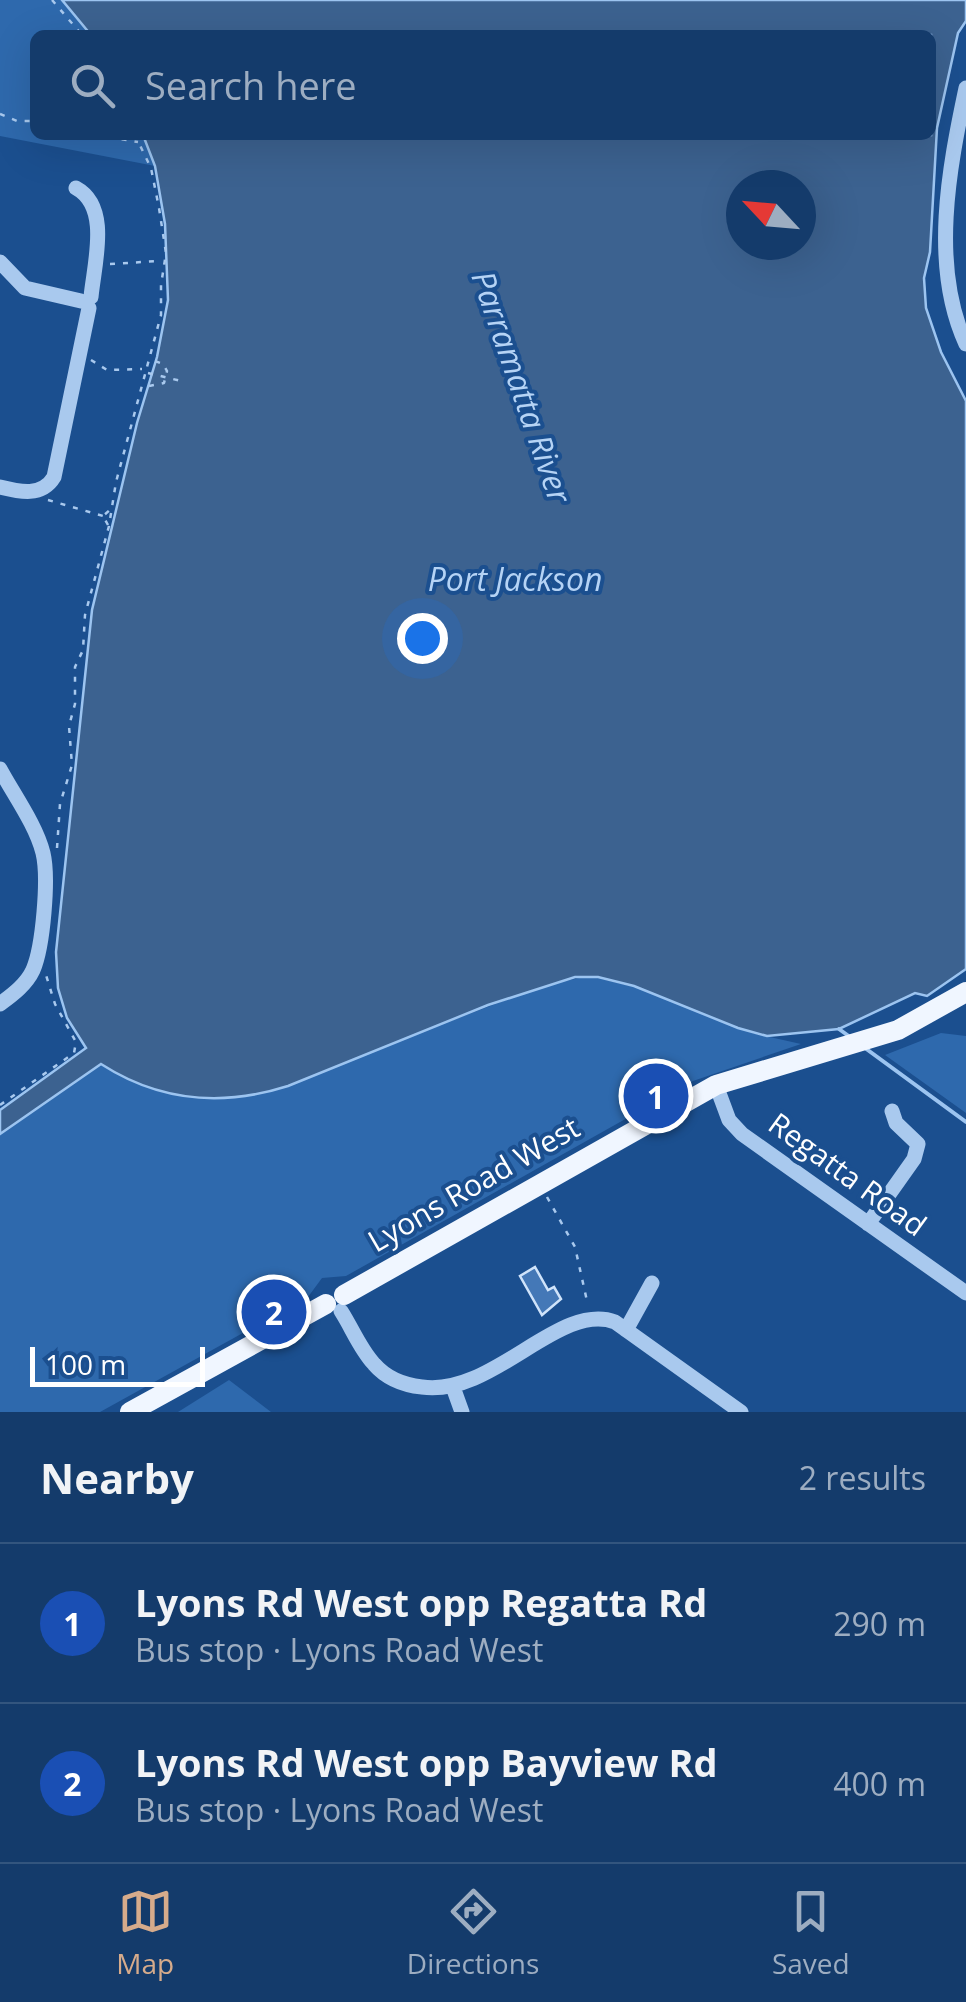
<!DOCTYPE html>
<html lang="en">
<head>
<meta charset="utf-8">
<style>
	:root { --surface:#143b6b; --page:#214673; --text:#f1f3f6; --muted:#9dadc1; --line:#33557e; --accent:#d6ab8b }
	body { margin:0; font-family:"Open Sans",sans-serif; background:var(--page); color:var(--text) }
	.compass { position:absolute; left:726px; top:170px; width:90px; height:90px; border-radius:50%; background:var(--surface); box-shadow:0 10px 40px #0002; rotate:296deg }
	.scale { position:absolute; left:30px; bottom:25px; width:175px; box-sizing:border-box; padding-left:10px; border:5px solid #fff; border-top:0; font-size:28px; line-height:35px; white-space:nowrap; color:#fff; -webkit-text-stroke:8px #1b4f8f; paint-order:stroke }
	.you { position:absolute; left:422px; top:638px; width:35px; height:35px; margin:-25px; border:8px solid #fff; border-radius:50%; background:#1a73e8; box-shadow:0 0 0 15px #1a73e833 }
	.badge { display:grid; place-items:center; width:65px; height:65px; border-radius:50%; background:var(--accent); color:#fff; font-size:32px; font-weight:700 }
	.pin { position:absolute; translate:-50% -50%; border:5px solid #fff; box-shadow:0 2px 10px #0006 }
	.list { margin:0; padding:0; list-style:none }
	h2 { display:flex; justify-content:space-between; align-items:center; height:130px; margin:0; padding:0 40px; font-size:42px }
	h2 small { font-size:32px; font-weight:400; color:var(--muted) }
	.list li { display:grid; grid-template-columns:65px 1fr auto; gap:30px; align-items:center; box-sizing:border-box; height:160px; padding:0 40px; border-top:2px solid var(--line) }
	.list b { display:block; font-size:38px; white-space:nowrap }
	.list p { margin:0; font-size:32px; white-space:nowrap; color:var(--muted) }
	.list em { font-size:32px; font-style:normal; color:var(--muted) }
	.icon { flex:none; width:55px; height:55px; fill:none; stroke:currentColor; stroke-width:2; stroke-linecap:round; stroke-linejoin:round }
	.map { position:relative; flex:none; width:966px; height:1412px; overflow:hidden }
	.search { position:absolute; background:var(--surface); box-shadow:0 10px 40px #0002; left:30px; right:30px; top:30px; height:110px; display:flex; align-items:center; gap:25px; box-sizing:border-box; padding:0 35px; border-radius:15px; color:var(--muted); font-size:38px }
	.sheet { height:450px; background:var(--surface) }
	nav { display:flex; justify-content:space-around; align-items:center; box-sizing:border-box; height:140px; border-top:2px solid var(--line); background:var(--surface); font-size:28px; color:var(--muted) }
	nav a { display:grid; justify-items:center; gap:5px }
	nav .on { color:var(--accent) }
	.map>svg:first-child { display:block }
</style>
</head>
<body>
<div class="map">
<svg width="966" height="1412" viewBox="0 0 966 1412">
	<rect width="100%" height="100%" fill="#1b4f8f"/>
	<!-- green -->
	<path fill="#2e69ad" d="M 0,0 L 62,0 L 91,35 L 35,35 L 35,135 L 143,135 L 155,166 L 0,136 Z
		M 589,976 L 646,990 L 752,1033 L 801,1044 L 693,1081 L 346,1276 L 322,1278 L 308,1297 L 100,1412 L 0,1412 L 0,1134 L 101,1064 C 163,1093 187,1106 257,1094 L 546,985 Z
		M 941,1033 L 966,1036 L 966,1113 L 885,1055 Z
		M 229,1380 L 271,1412 L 178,1412 Z"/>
	<!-- water -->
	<path fill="#3c6290" stroke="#9cc4f0" stroke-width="2.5" fill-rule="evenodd" d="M 62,0 L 966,0 L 966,21 L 958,33 L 937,128 L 930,252 L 924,278 L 926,308 L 941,352 L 966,401 L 966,969 L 927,996 L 915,993 L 839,1029 L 767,1036 L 738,1028 L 634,986 L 598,977 L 575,977 L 488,1005 L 288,1086 C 222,1107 160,1102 101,1064 L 0,1134 L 0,1110 L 86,1048 L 67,1018 L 58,988 L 56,952 L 92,610 L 137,423 L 157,357 L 168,300 L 165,224 L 155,166 L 143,135 L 931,135 L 931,35 L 91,35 ZM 741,185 L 801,185 L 801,245 L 741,245 Z"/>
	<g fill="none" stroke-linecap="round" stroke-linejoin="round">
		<!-- stream -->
		<path stroke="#9cc4f0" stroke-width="4" d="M 839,1029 L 850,1037
			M 865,1048 L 966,1122"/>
	</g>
	<!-- building -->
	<path fill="#4478b7" stroke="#cfe3fa" stroke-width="2.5" d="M 535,1267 L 548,1290 L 554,1287 L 561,1299 L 542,1315 L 520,1276 Z"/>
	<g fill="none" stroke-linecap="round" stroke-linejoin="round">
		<!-- path -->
		<path stroke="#a9c9ee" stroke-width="2.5" stroke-dasharray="5 8" stroke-linecap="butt" d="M 52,0 L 82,35
			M 0,114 L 17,121 L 35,121
			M 96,135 L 138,142
			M 110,264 L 159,261
			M 91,360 L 107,370 L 142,369
			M 148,373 L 181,381
			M 149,386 L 164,383 L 167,371 L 163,364 L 155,361
			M 48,500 L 103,516
			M 108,525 L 103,516 L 111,509
			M 57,848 L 60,804 L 72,765 L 69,726 L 75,704 L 75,667 L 83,650 L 85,615 L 109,526 L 116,482 L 161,315 L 161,285 L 166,253 L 159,208 L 151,168 L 135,135
			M 0,1105 L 74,1053 L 76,1042 L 55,1004 L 46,975
			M 547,1197 L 575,1247 L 587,1301"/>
		<!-- minor -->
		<path stroke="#a9c9ee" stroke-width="15" d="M 966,88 C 949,168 930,266 966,344
			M 76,188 C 111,207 94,264 91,297
			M 0,262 L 25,288 L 81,301
			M 0,487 C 20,492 42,497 54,477 L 89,308
			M 0,769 C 14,795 36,825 43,853 C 49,878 43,947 33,970 C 26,985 12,995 0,1004
			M 716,1085 L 729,1120 L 742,1134 L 966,1293
			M 868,1224 L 914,1159 L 918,1144 L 896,1123 L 892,1111
			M 341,1311 C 352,1328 360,1349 374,1364 C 386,1378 403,1385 422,1387 C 493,1397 559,1301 615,1322 L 741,1412
			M 626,1330 L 652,1283
			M 453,1387 L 462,1412"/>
		<!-- major -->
		<path stroke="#f0f6ff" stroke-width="20" d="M 344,1295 L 716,1085 L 898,1030 L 966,992
			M 130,1412 L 326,1304"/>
	</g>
	<g text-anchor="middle" stroke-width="8" stroke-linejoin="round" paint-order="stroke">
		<!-- street labels -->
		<g font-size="30" fill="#fff" stroke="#1b4f8f">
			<text transform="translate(847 1175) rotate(36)" y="10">Regatta Road</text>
			<text transform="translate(474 1185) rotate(-30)" y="10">Lyons Road West</text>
		</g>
		<!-- water labels -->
		<g font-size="32" font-style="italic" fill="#b5d3f5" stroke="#1b4f8f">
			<text transform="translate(521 387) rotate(71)" y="11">Parramatta River</text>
			<text x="515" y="591">Port Jackson</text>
		</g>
	</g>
</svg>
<svg class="compass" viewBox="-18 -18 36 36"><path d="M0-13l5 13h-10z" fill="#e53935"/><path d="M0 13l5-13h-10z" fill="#9dadc1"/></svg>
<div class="scale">100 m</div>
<div class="you"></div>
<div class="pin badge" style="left:656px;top:1096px;background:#1a4fb4">1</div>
<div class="pin badge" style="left:274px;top:1312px;background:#1a4fb4">2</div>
<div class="search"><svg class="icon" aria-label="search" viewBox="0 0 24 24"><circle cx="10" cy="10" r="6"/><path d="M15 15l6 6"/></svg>Search here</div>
</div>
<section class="sheet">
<h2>Nearby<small>2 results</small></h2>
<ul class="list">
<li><span class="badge" style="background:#1a4fb4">1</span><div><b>Lyons Rd West opp Regatta Rd</b><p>Bus stop · Lyons Road West</p></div><em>290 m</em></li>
<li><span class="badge" style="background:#1a4fb4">2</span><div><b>Lyons Rd West opp Bayview Rd</b><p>Bus stop · Lyons Road West</p></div><em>400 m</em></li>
</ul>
</section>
<nav>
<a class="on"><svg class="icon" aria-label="map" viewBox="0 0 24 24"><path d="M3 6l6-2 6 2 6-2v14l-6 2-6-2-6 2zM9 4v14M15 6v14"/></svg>Map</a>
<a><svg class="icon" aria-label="directions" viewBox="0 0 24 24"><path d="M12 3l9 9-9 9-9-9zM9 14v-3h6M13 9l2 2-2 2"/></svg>Directions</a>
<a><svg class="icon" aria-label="saved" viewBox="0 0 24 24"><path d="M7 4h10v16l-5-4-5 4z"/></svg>Saved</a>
</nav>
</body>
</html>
